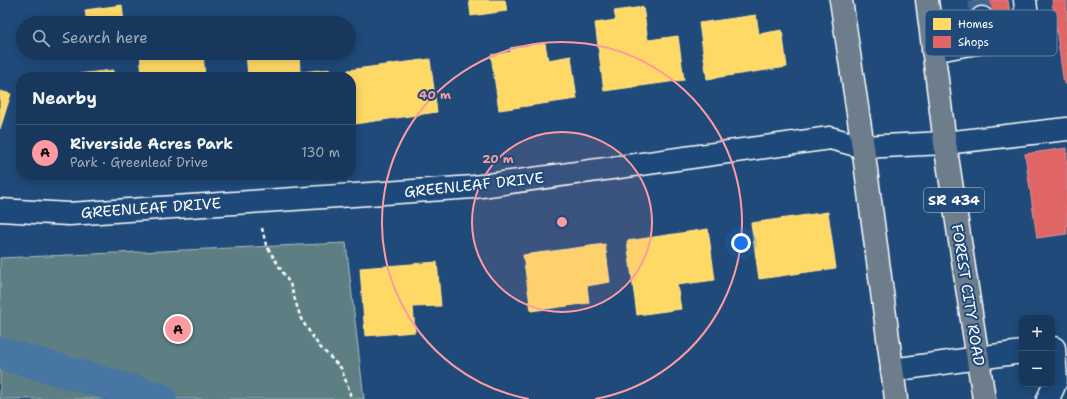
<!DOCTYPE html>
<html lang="en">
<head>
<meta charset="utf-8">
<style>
	:root { --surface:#17385c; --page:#203f62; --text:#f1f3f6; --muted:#9eacbb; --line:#365272; --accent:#ff9aa2 }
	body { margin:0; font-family:"Shantell Sans",sans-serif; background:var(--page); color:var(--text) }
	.controls { position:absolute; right:12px; bottom:12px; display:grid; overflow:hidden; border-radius:8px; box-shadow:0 2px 10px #0003 }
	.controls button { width:36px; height:36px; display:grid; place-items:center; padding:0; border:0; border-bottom:1px solid var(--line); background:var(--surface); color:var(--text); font:20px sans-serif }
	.you { position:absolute; left:741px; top:243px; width:14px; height:14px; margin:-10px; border:3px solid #fff; border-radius:50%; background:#1a73e8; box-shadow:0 0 0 6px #1a73e833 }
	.badge { display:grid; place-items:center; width:26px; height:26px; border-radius:50%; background:var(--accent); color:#111; font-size:13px; font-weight:700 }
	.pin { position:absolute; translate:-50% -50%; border:2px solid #fff; box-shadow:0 1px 4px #0006 }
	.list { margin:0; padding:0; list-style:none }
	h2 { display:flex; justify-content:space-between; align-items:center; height:52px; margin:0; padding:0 16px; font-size:17px }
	h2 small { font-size:13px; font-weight:400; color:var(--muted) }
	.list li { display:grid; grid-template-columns:26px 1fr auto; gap:12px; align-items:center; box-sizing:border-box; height:56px; padding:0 16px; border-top:1px solid var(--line) }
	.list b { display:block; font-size:15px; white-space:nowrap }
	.list p { margin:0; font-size:13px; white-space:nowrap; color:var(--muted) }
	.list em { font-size:13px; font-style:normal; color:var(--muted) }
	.icon { flex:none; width:22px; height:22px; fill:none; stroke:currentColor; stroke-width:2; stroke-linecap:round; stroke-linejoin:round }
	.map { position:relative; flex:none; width:1067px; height:399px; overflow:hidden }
	.search { position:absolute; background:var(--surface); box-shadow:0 2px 10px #0003; left:16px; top:16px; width:340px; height:44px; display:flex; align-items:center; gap:10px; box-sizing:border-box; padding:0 14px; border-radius:22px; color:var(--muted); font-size:15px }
	.panel { position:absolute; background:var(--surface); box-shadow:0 2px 10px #0003; left:16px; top:72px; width:340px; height:108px; border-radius:16px }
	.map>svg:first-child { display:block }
</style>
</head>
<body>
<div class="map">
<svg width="1067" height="399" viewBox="0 0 1067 399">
	<rect width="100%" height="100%" fill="#1f4a7a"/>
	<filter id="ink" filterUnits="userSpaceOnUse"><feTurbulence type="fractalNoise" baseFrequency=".025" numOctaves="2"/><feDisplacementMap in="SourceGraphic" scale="8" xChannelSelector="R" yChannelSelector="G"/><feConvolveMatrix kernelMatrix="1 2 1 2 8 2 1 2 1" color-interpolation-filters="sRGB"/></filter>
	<g filter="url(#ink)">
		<!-- green -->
		<path fill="#5d7f83" stroke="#aebfc1" d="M 346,243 L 364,399 L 0,399 L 0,258 Z"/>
		<!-- homes -->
		<path fill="#ffd966" stroke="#ffe494" d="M 469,0 L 505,0 L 507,11 L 471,16 Z
			M 122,5 L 124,23 L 87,23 L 85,10 Z
			M 643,7 L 648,40 L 678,36 L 684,80 L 604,91 L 595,23 L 616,20 L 614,11 Z
			M 756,15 L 759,34 L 782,30 L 787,67 L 707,79 L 699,23 Z
			M 187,17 L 187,23 L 137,23 L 137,22 Z
			M 545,43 L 548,60 L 571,56 L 577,99 L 499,110 L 491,55 L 511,52 L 510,48 Z
			M 140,53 L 190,53 L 190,54 L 203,53 L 205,77 L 142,77 Z
			M 246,53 L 299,53 L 300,72 L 330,69 L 331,77 L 248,77 Z
			M 430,59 L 437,112 L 355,124 L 351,94 L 351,77 L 349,77 L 348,70 Z
			M 113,70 L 114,77 L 51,77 Z
			M 0,91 L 11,94 L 0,129 Z
			M 828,212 L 836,268 L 759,279 L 751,223 Z
			M 708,229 L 715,280 L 677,285 L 681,309 L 637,315 L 627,241 Z
			M 605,244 L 610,282 L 587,286 L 589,303 L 531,311 L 523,255 Z
			M 437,262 L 441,306 L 413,307 L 415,332 L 365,336 L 360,268 Z"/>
		<!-- shops -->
		<path fill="#e06666" stroke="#e99494" d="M 972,0 L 1008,0 L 1010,14 L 975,19 Z
			M 1052,0 L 1067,0 L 1067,84 L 1064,84 Z
			M 1067,148 L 1067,234 L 1037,238 L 1025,154 Z"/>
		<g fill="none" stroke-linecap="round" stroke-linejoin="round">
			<!-- canal -->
			<path stroke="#4676a3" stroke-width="32" d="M 0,353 L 161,399"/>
			<!-- minor-tunnel -->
			<path stroke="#41658e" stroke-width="22" stroke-dasharray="22 11" stroke-linecap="butt" d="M 979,0 L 982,18"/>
			<defs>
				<path id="minor" d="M 982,18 L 985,42
					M 933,51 L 965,45 L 1029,35 L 1025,0
					M 0,210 L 69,214 L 474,187 L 830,138 L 863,147 L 945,143 L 1067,129
					M 892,370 L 1022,352
					M 1048,399 L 1056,381 L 1054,348"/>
				<path id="major" d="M 841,0 L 863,147 L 896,399
					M 927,0 L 945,143 L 984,399"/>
			</defs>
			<!-- minor casing -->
			<use href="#minor" stroke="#fff" stroke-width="25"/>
			<!-- major casing -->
			<use href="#major" stroke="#fff" stroke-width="25"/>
			<!-- path -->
			<path stroke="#fff" stroke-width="2.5" stroke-dasharray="4 3" stroke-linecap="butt" d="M 262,228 L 266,245 L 290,284 L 301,319 L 319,346 L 341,368 L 350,392 L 350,399"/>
			<!-- minor -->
			<use href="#minor" stroke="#1f4a7a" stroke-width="22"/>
			<!-- major -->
			<use href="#major" stroke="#6d7d8c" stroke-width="22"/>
		</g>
	</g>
	<!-- distance rings -->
	<circle cx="562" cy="222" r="90" fill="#ff9aa2" fill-opacity=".12"/>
	<g fill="none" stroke="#ff9aa2" stroke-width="2">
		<circle cx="562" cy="222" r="90"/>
		<path d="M529 399A180 180 0 1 1 595 399"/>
	</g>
	<g text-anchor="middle" stroke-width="4" stroke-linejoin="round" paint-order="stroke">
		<!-- shield labels -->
		<rect fill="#1f4a7a" stroke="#bcc9d7" stroke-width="1" x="924" y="188" width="60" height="24" rx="3"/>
		<g font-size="14" font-weight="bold" fill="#fff">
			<text x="954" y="205">SR 434</text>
		</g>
		<!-- street labels -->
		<g font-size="15" fill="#fff" stroke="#1f4a7a">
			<text transform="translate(474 185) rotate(-6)" y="5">GREENLEAF DRIVE</text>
			<text transform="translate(151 208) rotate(-4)" y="5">GREENLEAF DRIVE</text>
			<text transform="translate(968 295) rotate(81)" y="5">FOREST CITY ROAD</text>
		</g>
	</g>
	<!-- legend -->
	<rect x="925" y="10" width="132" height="46" rx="6" fill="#1f4a7a" stroke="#6280a2" stroke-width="1"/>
	<rect x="933" y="18" width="18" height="12" fill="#ffd966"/>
	<rect x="933" y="36" width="18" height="12" fill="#e06666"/>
	<g font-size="11" fill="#fff">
		<text x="958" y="28">Homes</text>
		<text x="958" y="46">Shops</text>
	</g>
	<circle cx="562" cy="222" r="6" fill="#ff9aa2" stroke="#1f4a7a" stroke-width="2"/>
	<g font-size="12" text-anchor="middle" font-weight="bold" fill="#ff9aa2" stroke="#1f4a7a" stroke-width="4" stroke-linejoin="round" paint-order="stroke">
		<text x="435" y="99">40 m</text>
		<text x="498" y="163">20 m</text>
	</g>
</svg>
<div class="controls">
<button>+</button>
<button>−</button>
</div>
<div class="you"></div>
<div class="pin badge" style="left:178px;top:329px">A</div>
<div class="search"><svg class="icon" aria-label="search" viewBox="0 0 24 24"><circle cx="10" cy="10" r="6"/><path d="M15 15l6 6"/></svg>Search here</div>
<section class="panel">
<h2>Nearby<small></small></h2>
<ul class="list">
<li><span class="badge">A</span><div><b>Riverside Acres Park</b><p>Park · Greenleaf Drive</p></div><em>130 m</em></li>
</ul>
</section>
</div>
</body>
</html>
